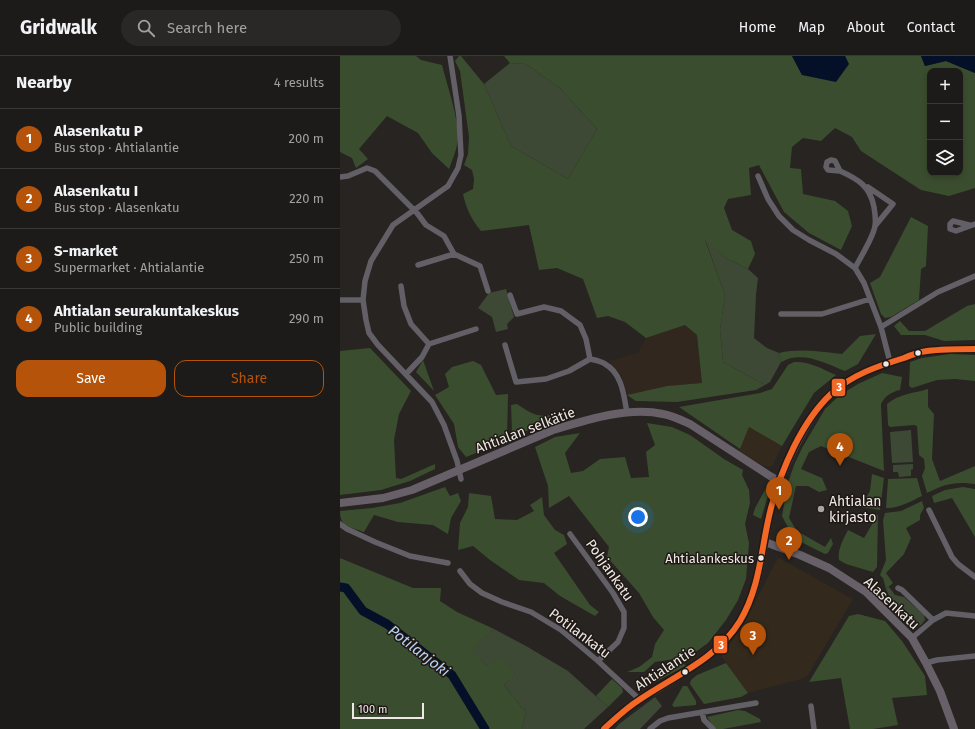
<!DOCTYPE html>
<html lang="en">
<head>
<meta charset="utf-8">
<style>
	:root { --surface:#1d1b19; --page:#2a2826; --text:#f1f3f6; --muted:#a0a1a2; --line:#3b3938; --accent:#b45309 }
	body { margin:0; font-family:"Fira Sans",sans-serif; background:var(--page); color:var(--text) }
	.controls { position:absolute; right:12px; top:12px; display:grid; overflow:hidden; border-radius:8px; box-shadow:0 2px 6px #0003 }
	.controls button { width:36px; height:36px; display:grid; place-items:center; padding:0; border:0; border-bottom:1px solid var(--line); background:var(--surface); color:var(--text); font:20px sans-serif }
	.scale { position:absolute; left:12px; bottom:10px; width:72px; box-sizing:border-box; padding-left:4px; border:2px solid #eee9e5; border-top:0; font-size:11px; line-height:14px; white-space:nowrap; color:#eee9e5; -webkit-text-stroke:3px #201915; paint-order:stroke }
	.you { position:absolute; left:298px; top:461px; width:14px; height:14px; margin:-10px; border:3px solid #fff; border-radius:50%; background:#1a73e8; box-shadow:0 0 0 6px #1a73e833 }
	.badge { display:grid; place-items:center; width:26px; height:26px; border-radius:50%; background:var(--accent); color:#fff; font-size:13px; font-weight:700 }
	.pin { position:absolute; translate:-50% -33px; filter:drop-shadow(0 1px 2px #0008) }
	.pin::after { content:''; position:absolute; top:21px; width:14px; height:12px; background:inherit; clip-path:polygon(0 0,100% 0,50% 100%) }
	.list { margin:0; padding:0; list-style:none }
	h2 { display:flex; justify-content:space-between; align-items:center; height:52px; margin:0; padding:0 16px; font-size:17px }
	h2 small { font-size:13px; font-weight:400; color:var(--muted) }
	.list li { display:grid; grid-template-columns:26px 1fr auto; gap:12px; align-items:center; box-sizing:border-box; height:60px; padding:0 16px; border-top:1px solid var(--line) }
	.list b { display:block; font-size:15px; white-space:nowrap }
	.list p { margin:0; font-size:13px; white-space:nowrap; color:var(--muted) }
	.list em { font-size:13px; font-style:normal; color:var(--muted) }
	.actions { display:flex; gap:8px; padding:12px 16px }
	.actions a { flex:1; padding:9px 0; border:1px solid var(--accent); border-radius:12px; text-align:center; font-size:14px; color:var(--accent) }
	.actions .main { background:var(--accent); color:#fff }
	.icon { flex:none; width:22px; height:22px; fill:none; stroke:currentColor; stroke-width:2; stroke-linecap:round; stroke-linejoin:round }
	.map { position:relative; flex:none; width:635px; height:673px; overflow:hidden }
	header { display:flex; align-items:center; gap:24px; box-sizing:border-box; height:56px; padding:0 20px; background:var(--surface); border-bottom:1px solid var(--line) }
	header strong { font-size:19px }
	nav { display:flex; gap:22px; margin-inline-start:auto; font-size:14px }
	.search { width:280px; height:36px; background:var(--page); display:flex; align-items:center; gap:10px; box-sizing:border-box; padding:0 14px; border-radius:22px; color:var(--muted); font-size:15px }
	main { display:flex }
	aside { flex:1; background:var(--surface) }
	.map>svg:first-child { display:block }
</style>
</head>
<body>
<header>
<strong>Gridwalk</strong>
<div class="search"><svg class="icon" aria-label="search" viewBox="0 0 24 24"><circle cx="10" cy="10" r="6"/><path d="M15 15l6 6"/></svg>Search here</div>
<nav><a>Home</a><a>Map</a><a>About</a><a>Contact</a></nav>
</header>
<main>
<aside>
<h2>Nearby<small>4 results</small></h2>
<ul class="list">
<li><span class="badge">1</span><div><b>Alasenkatu P</b><p>Bus stop · Ahtialantie</p></div><em>200 m</em></li>
<li><span class="badge">2</span><div><b>Alasenkatu I</b><p>Bus stop · Alasenkatu</p></div><em>220 m</em></li>
<li><span class="badge">3</span><div><b>S-market</b><p>Supermarket · Ahtialantie</p></div><em>250 m</em></li>
<li><span class="badge">4</span><div><b>Ahtialan seurakuntakeskus</b><p>Public building</p></div><em>290 m</em></li>
</ul>
<div class="actions"><a class="main">Save</a><a>Share</a></div>
</aside>
<div class="map">
<svg width="635" height="673" viewBox="0 0 635 673">
	<rect width="100%" height="100%" fill="#272421"/>
	<!-- commercial -->
	<path fill="#33291c" d="M 409,371 L 442,390 L 432,410 L 430,411 L 424,410 L 400,396 L 400,393 Z
		M 439,502 L 513,543 L 468,619 L 462,623 L 408,637 L 381,600 L 403,570 L 437,503 Z"/>
	<!-- built -->
	<path fill="#31271e" d="M 345,269 L 357,279 L 362,327 L 327,330 L 287,339 L 281,319 L 269,305 L 298,297 L 306,282 Z"/>
	<!-- green -->
	<path fill="#3d4935" d="M 170,7 L 186,8 L 220,32 L 257,73 L 228,123 L 171,90 L 144,28 Z
		M 365,183 L 386,202 L 408,213 L 418,222 L 416,239 L 414,282 L 427,292 L 439,297 L 441,306 L 430,326 L 425,329 L 383,306 L 380,274 L 385,239 Z
		M 166,233 L 174,261 L 167,268 L 168,273 L 156,276 L 152,261 L 138,252 L 149,237 Z
		M 571,374 L 573,406 L 552,407 L 550,376 Z
		M 573,408 L 573,413 L 571,414 L 571,420 L 559,421 L 558,416 L 553,416 L 553,409 Z
		M 549,531 L 555,539 L 564,541 L 584,559 L 585,564 L 581,569 L 575,571 C 564,559 552,548 546,533 Z
		M 154,573 L 186,590 L 228,615 L 268,651 L 244,673 L 182,673 L 186,654 L 182,652 L 164,629 L 175,616 L 147,610 L 131,594 Z
		M 315,641 L 322,650 L 300,673 L 275,673 L 279,668 Z"/>
	<!-- forest -->
	<path fill="#3b4d2f" fill-rule="evenodd" d="M 0,0 L 76,0 L 81,4 L 102,9 C 107,29 118,60 118,80 C 118,91 113,102 109,113 L 92,97 L 78,77 L 47,60 L 19,93 L 28,103 L 16,112 L 12,102 L 0,96 Z
		M 119,0 L 121,0 L 144,28 L 171,90 L 228,123 L 257,73 L 220,32 L 186,8 L 170,7 L 164,0 L 452,0 L 462,19 L 508,8 L 505,0 L 581,0 L 585,10 L 606,5 L 635,17 L 635,132 L 609,140 L 581,134 L 521,95 L 512,81 L 495,72 L 481,85 L 463,82 L 452,91 L 450,112 L 461,113 L 463,138 L 495,145 L 508,155 L 512,170 L 501,194 L 469,177 L 444,156 L 419,109 L 409,112 L 411,139 L 388,143 L 384,152 L 392,174 L 411,185 L 415,198 L 408,213 L 386,202 L 365,184 L 385,239 L 380,274 L 383,306 L 425,329 L 416,334 L 337,346 L 296,345 L 287,339 L 327,330 L 362,327 L 357,279 L 345,269 L 306,282 L 285,266 L 268,260 L 257,262 L 243,223 L 217,212 L 199,214 L 189,169 L 141,175 C 131,163 126,152 123,138 L 133,133 L 134,123 L 132,114 L 124,109 L 128,98 L 129,81 L 120,15 L 115,5 ZM 590,15 L 620,15 L 620,117 L 590,117 Z
		M 571,161 L 588,170 L 586,210 L 581,213 L 579,244 L 551,261 L 545,262 L 541,258 L 530,227 L 540,221 Z
		M 635,248 L 635,284 L 604,285 L 585,279 L 561,279 L 554,270 L 560,265 L 569,275 L 585,275 L 627,250 Z
		M 536,278 L 518,308 L 505,315 C 485,307 462,294 441,306 L 439,297 C 460,292 481,296 502,298 L 520,280 Z
		M 30,292 L 71,335 L 59,358 L 54,384 L 56,422 L 61,423 L 95,408 L 95,413 L 70,425 L 41,434 L 0,439 L 0,295 Z
		M 610,298 L 635,299 L 635,325 L 615,323 L 597,324 L 572,332 L 569,330 L 570,306 L 582,302 Z
		M 83,304 L 94,335 L 76,316 Z
		M 133,305 L 141,309 L 156,339 L 168,338 L 167,385 L 126,401 L 118,391 L 114,368 L 95,339 L 109,331 L 105,318 L 112,311 Z
		M 454,306 C 469,305 483,313 496,319 L 474,337 L 442,390 L 409,371 L 400,393 L 339,351 L 420,337 L 432,333 L 448,309 Z
		M 542,317 L 562,321 L 560,334 C 551,336 545,340 541,348 L 544,415 L 481,390 L 469,396 L 461,413 L 482,422 L 487,434 L 479,436 L 468,430 L 456,430 L 449,462 L 457,475 L 485,491 L 491,482 L 493,488 L 488,497 L 485,498 L 455,483 L 451,477 L 442,460 L 447,430 L 454,409 L 462,392 L 485,353 L 500,339 L 518,328 Z
		M 588,333 L 588,351 L 594,358 L 592,403 L 600,425 L 635,410 L 635,428 C 615,425 604,428 587,437 L 582,420 L 585,412 L 584,403 L 579,399 L 577,370 L 574,369 L 550,371 L 548,369 L 547,348 C 558,338 575,337 588,333 Z
		M 177,348 C 196,361 198,361 220,358 L 221,361 L 174,380 L 172,378 L 171,349 Z
		M 307,367 L 332,371 L 350,379 L 384,403 L 403,414 L 402,419 L 409,434 L 410,447 L 405,468 L 409,487 L 406,523 L 398,544 L 386,564 L 368,587 L 354,597 L 341,602 L 315,606 L 304,616 L 287,616 L 299,611 L 312,601 L 315,588 L 324,574 L 313,561 L 299,537 L 267,501 L 269,491 L 229,440 L 209,452 L 208,430 L 195,391 L 215,381 L 240,377 L 225,397 L 231,417 L 243,415 L 260,403 L 285,401 L 291,422 L 309,421 L 306,396 L 315,389 Z
		M 532,418 L 544,422 L 540,454 L 521,451 L 530,435 Z
		M 577,422 L 582,440 C 571,445 558,453 546,452 L 548,423 Z
		M 105,431 L 110,440 L 118,437 L 121,445 L 111,462 L 108,478 L 93,469 L 58,466 L 34,459 L 24,476 C 11,471 0,472 0,455 L 32,452 L 60,447 Z
		M 623,431 L 635,433 L 635,481 L 612,442 L 594,447 L 592,440 L 605,434 Z
		M 426,432 L 429,436 L 421,463 L 413,459 L 415,452 Z
		M 129,437 L 151,440 L 155,463 L 177,464 L 194,455 L 190,449 L 202,441 L 204,459 L 215,474 L 224,479 L 227,488 L 214,497 L 250,549 L 259,556 L 255,560 L 220,540 L 204,527 L 179,524 L 150,504 L 133,490 L 118,494 L 120,467 L 128,451 Z
		M 582,445 L 584,452 L 580,459 L 580,464 L 566,472 L 571,482 L 564,498 L 546,517 L 553,527 L 546,533 L 543,522 L 540,519 L 546,504 L 543,464 L 545,457 L 561,455 Z
		M 536,458 L 538,460 L 537,511 L 533,516 L 506,508 L 499,504 C 497,494 504,482 508,474 L 524,482 L 534,465 L 521,459 Z
		M 0,502 L 73,532 L 101,532 L 100,545 L 117,556 L 154,573 L 132,594 L 147,610 L 159,601 L 175,617 L 164,629 L 182,652 L 186,654 L 182,673 L 0,673 Z
		M 518,558 L 545,565 L 562,585 L 585,620 L 587,639 L 552,642 L 558,669 L 533,673 L 510,673 L 501,622 L 469,626 L 509,560 Z
		M 386,607 L 408,637 L 401,641 L 364,648 L 350,628 L 351,624 L 357,619 Z
		M 344,608 L 346,610 L 315,626 L 311,619 C 318,608 332,609 344,608 Z
		M 272,623 L 282,632 L 283,636 L 268,651 L 256,640 Z
		M 343,630 L 347,630 L 356,645 L 356,649 L 334,651 L 332,649 Z
		M 398,654 L 405,655 L 420,663 L 421,666 L 383,673 L 375,673 L 367,661 Z"/>
	<!-- water -->
	<path fill="#041027" d="M 452,0 L 505,0 L 509,8 L 496,26 L 462,19 Z
		M 581,0 L 635,0 L 635,17 L 606,5 L 585,10 Z"/>
	<g fill="none" stroke-linecap="round" stroke-linejoin="round">
		<!-- river -->
		<path stroke="#041027" stroke-width="9" d="M 0,531 L 6,532 L 23,555 L 47,568 L 112,619 L 145,673"/>
		<!-- street -->
		<path stroke="#635f66" stroke-width="5.5" d="M 110,0 L 119,60 L 121,99 L 118,112 L 108,130 L 53,169 L 31,205 L 25,225 L 23,244 L 26,264 L 29,277 L 38,289 L 92,346 L 104,369 L 117,405 L 121,423
			M 500,115 L 488,114 L 486,111 L 487,106 L 491,104 L 495,105 L 500,115 C 518,123 530,130 534,151 C 535,157 536,164 535,170 C 533,182 521,200 515,212
			M 418,120 L 428,143 L 439,160 L 453,174 L 469,184 L 496,198 L 515,212 L 524,227 L 541,271 L 550,306
			M 0,121 L 8,120 L 27,112 L 35,115 L 77,157 L 86,169 L 104,180 L 114,198
			M 528,131 L 553,148 L 535,170
			M 629,169 L 613,165 L 610,168 L 610,173 L 616,175 L 635,168
			M 114,198 L 140,210 L 148,235
			M 78,209 L 114,198
			M 61,230 L 64,250 L 71,268 L 89,288
			M 170,239 L 177,258 L 204,251 L 221,255 L 240,269 L 246,283 L 250,303
			M 0,244 L 23,244
			M 441,258 L 482,258 L 530,243
			M 541,271 L 598,236 L 635,220
			M 89,288 L 136,273
			M 165,289 L 176,326 L 206,323 L 229,315 L 250,303
			M 250,303 C 255,304 261,305 265,308 C 282,317 284,340 287,357
			M 66,318 L 82,301 L 89,288
			M 589,454 L 612,501 L 618,508 L 635,521
			M 0,468 L 7,473 L 35,486 L 70,500 L 108,507
			M 230,478 L 273,537 L 284,556 L 284,572 L 278,586 L 258,605
			M 120,515 L 130,528 L 142,537 L 162,546 L 191,556 L 221,574 L 258,605 L 299,643
			M 558,532 L 562,534 L 593,564
			M 572,582 L 593,564 L 606,557 L 635,560
			M 586,607 L 597,604 L 635,600
			M 471,650 L 474,673
			M 362,656 L 364,664 L 373,673
			M 310,673 L 320,665 L 328,662 L 416,647"/>
		<!-- secondary -->
		<path stroke="#676068" stroke-width="8" d="M 0,447 L 43,442 L 72,434 L 213,374 C 246,364 289,350 323,358 C 333,360 341,364 350,368 L 430,420 L 439,425
			M 425,486 L 460,499 L 489,512 L 526,536 L 572,582 L 586,607 L 600,635 L 614,673
			M 264,673 C 275,663 286,653 298,644 C 306,639 314,635 322,630 C 350,613 382,594 400,565 C 421,531 422,490 431,452 C 439,420 466,360 491,338 C 511,319 540,309 566,301 C 573,299 580,296 587,295 C 603,293 619,293 635,293"/>
		<defs>
			<path id="bus-1" d="M 264,673 C 275,663 286,652 299,644 C 334,620 377,603 400,565 C 421,530 421,490 431,452 C 441,414 462,365 491,338 C 511,319 538,310 564,302 C 571,299 579,296 587,295 C 603,293 619,293 635,293"/>
		</defs>
		<!-- bus-1 casing -->
		<use href="#bus-1" stroke="#201915" stroke-width="9"/>
		<!-- bus-1 -->
		<use href="#bus-1" stroke="#f36827" stroke-width="6"/>
	</g>
	<!-- markers -->
	<g fill="#eee9e5" stroke="#201915" stroke-width="1.5">
		<circle cx="578" cy="297" r="3.5"/>
		<circle cx="546" cy="308" r="3.5"/>
		<circle cx="421" cy="502" r="3.5"/>
		<circle cx="345" cy="616" r="3.5"/>
	</g>
	<circle fill="#a8a4a0" stroke="#201915" stroke-width="1.5" cx="481" cy="453" r="4"/>
	<g text-anchor="middle" stroke-width="3" stroke-linejoin="round" paint-order="stroke">
		<!-- bus labels -->
		<g font-size="13" fill="#eee9e5" stroke="#201915" text-anchor="end">
			<text x="414" y="507">Ahtialankeskus</text>
		</g>
		<!-- street labels -->
		<g font-size="14" fill="#eee9e5" stroke="#201915">
			<text transform="translate(185 374) rotate(-21)" y="5">Ahtialan selkätie</text>
			<text transform="translate(270 514) rotate(55)" y="5">Pohjankatu</text>
			<text transform="translate(552 547) rotate(43)" y="5">Alasenkatu</text>
			<text transform="translate(240 577) rotate(37)" y="5">Potilankatu</text>
			<text transform="translate(325 612) rotate(-33)" y="5">Ahtialantie</text>
		</g>
		<!-- poi labels -->
		<g font-size="14" fill="#eee9e5" stroke="#201915" text-anchor="start">
			<text x="489" y="450">Ahtialan<tspan x="489" dy="16">kirjasto</tspan></text>
		</g>
		<!-- water labels -->
		<g font-size="15" font-style="italic" fill="#b9d2f4" stroke="#201915">
			<text transform="translate(79 595) rotate(38)" y="5">Potilanjoki</text>
		</g>
	</g>
	<g stroke="#201915" stroke-width="1.5">
		<rect x="491" y="322" width="15" height="19" rx="4" fill="#f36827"/>
		<rect x="373" y="579" width="15" height="19" rx="4" fill="#f36827"/>
	</g>
	<g font-size="11" text-anchor="middle" font-weight="bold" fill="#fff">
		<text x="499" y="335">3</text>
		<text x="381" y="593">3</text>
	</g>
</svg>
<div class="controls">
<button>+</button>
<button>−</button>
<button><svg class="icon" aria-label="layers" viewBox="0 0 24 24"><path d="M12 4l9 5-9 5-9-5zM3 14l9 5 9-5"/></svg></button>
</div>
<div class="scale">100 m</div>
<div class="you"></div>
<div class="pin badge" style="left:439px;top:454px">1</div>
<div class="pin badge" style="left:449px;top:504px">2</div>
<div class="pin badge" style="left:413px;top:599px">3</div>
<div class="pin badge" style="left:500px;top:410px">4</div>
</div>
</main>
</body>
</html>
